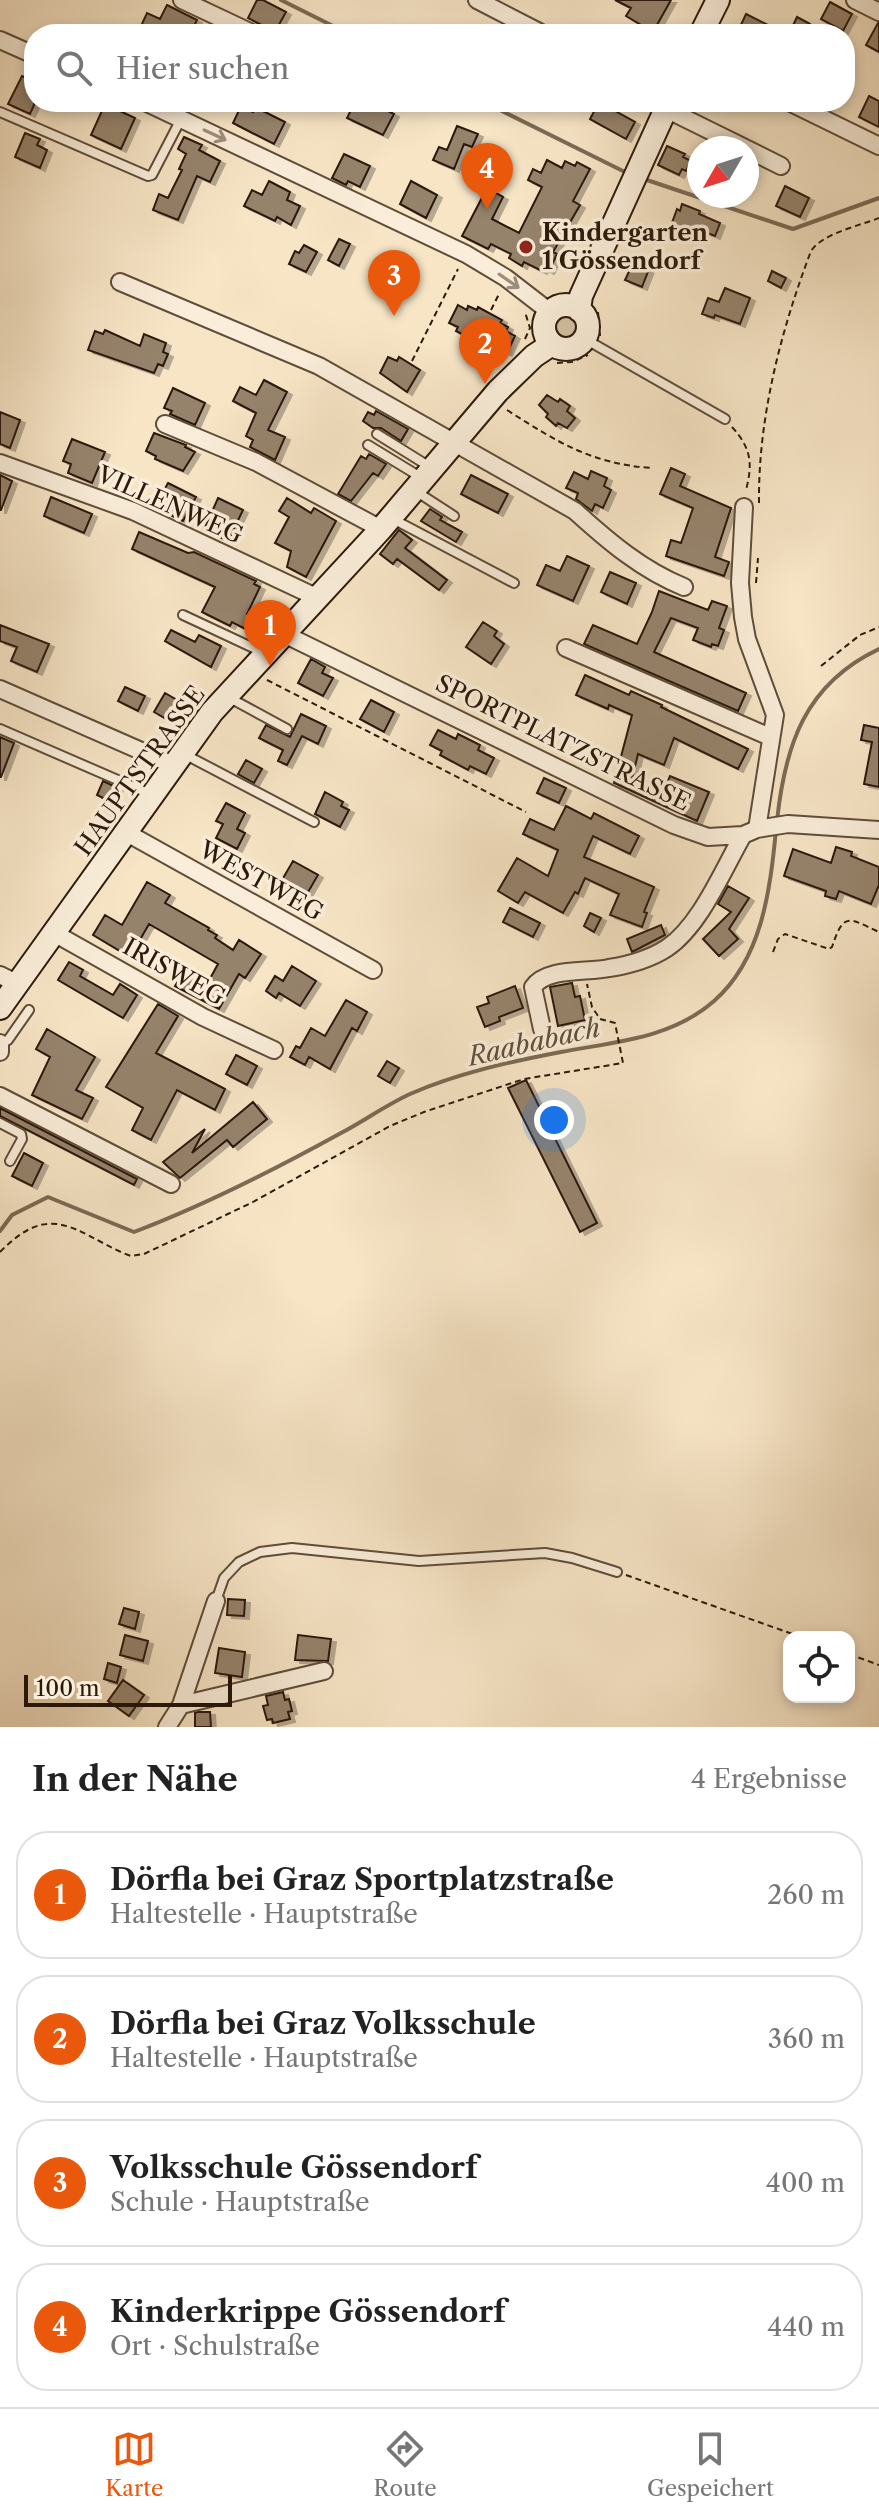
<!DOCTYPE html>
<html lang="de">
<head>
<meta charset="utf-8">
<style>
	:root { --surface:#fff; --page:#f6f6f6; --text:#222; --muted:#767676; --line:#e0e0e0; --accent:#ea580c }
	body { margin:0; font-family:"Libre Caslon Text",serif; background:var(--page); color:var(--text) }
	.controls { position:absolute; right:24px; bottom:24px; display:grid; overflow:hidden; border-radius:16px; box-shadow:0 4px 12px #0003 }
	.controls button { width:72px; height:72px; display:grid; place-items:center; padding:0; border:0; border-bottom:2px solid var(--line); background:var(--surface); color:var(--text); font:40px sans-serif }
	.compass { position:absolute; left:687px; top:136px; width:72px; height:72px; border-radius:50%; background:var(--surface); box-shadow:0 4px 12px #0003; rotate:231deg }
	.scale { position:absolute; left:24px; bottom:20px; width:208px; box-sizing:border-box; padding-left:8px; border:4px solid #2c190a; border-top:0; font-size:22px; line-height:28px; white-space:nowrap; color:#2c190a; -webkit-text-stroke:6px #faeeda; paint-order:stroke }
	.you { position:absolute; left:554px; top:1120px; width:28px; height:28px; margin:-20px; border:6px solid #fff; border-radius:50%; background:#1a73e8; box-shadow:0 0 0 12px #1a73e833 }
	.badge { display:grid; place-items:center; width:52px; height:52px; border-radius:50%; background:var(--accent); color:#fff; font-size:26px; font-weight:700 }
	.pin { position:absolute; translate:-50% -66px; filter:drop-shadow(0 2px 4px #0008) }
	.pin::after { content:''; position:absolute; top:42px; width:28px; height:24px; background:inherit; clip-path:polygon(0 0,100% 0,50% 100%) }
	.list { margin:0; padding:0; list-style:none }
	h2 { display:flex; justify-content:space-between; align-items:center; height:104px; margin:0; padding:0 32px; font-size:34px }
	h2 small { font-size:26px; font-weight:400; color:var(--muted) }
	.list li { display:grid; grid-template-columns:52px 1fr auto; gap:24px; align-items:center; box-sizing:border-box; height:128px; margin:0 16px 16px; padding:0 16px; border:2px solid var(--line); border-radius:32px }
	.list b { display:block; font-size:30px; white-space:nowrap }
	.list p { margin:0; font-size:26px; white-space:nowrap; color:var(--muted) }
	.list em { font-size:26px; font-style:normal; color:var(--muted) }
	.icon { flex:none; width:44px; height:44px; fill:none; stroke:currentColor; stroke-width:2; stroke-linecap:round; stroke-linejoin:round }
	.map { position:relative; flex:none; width:879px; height:1727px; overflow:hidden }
	.search { position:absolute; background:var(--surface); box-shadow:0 4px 12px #0003; left:24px; right:24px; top:24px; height:88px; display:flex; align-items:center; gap:20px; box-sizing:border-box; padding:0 28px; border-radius:32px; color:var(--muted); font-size:30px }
	.sheet { height:680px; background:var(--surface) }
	nav { display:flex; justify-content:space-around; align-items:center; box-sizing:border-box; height:112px; border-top:2px solid var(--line); background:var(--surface); font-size:22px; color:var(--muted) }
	nav a { display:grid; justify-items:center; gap:4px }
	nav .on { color:var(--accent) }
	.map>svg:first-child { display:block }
</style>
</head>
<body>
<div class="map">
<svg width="879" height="1727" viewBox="0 0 879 1727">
	<defs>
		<filter id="shadow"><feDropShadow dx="5" dy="3" stdDeviation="0" flood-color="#0004"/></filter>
	</defs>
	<rect width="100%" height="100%" fill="#f7e5c6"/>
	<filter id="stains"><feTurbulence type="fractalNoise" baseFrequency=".0025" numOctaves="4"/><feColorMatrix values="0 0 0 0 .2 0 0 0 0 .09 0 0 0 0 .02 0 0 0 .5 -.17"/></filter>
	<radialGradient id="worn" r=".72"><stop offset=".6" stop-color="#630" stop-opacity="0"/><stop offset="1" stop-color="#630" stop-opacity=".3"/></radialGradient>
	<!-- green -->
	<path fill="#d4c2a6" stroke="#806e58" stroke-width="2" d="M554 327a12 12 0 1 1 24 0a12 12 0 1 1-24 0Z"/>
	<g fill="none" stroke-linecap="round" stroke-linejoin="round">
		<!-- stream -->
		<path stroke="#7c6a54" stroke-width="4" d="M 281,0 L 349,34
			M 484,102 L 629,174
			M 641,178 L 793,229 L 879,198
			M 777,821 C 785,745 805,684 879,649
			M 0,1231 L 12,1215 L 48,1197 L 134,1232 C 205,1205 274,1170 341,1133 C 364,1121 386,1105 410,1094 C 458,1073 509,1062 561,1052 C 613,1042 671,1039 714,1001 C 762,959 770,891 776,830"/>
	</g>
	<!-- building -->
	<path fill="#96836c" stroke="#2c190a" stroke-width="2" filter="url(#shadow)" d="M 257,0 L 263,0 L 286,12 L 275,32 L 248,18 Z
		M 615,0 L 671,0 L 653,32 L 626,16 L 631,8 Z
		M 830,2 L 852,14 L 843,31 L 821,19 Z
		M 167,5 L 197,20 L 190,34 L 165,34 L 156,30 L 155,33 L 141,26 L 147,13 L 160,19 Z
		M 746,14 L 786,34 L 744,34 L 738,31 Z
		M 797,17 L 810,24 L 805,34 L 789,34 Z
		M 878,23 L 879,23 L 879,52 L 866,45 Z
		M 22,76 L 34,82 L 34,105 L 30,114 L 8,104 Z
		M 869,96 L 879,101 L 879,127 L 859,117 Z
		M 355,102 L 370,102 L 394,114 L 383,135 L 347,118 Z
		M 599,102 L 635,122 L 626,139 L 590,119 Z
		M 105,104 L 135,118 L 121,149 L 91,135 Z
		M 241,106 L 253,112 L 255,107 L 285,122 L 274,144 L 233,123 Z
		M 457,126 L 478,134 L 472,147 L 464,144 L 454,169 L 433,160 L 439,147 L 447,150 Z
		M 25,133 L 40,139 L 37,145 L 47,150 L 40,168 L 15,157 Z
		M 184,137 L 202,145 L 199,150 L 220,161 L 210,182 L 197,176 L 178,220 L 153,210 L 159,194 L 168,198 L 182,170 L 179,169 L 186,154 L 178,149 Z
		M 667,146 L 685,154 L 683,157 L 691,161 L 686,171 L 682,169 L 679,175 L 658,165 Z
		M 344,154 L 370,166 L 360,187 L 348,181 L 346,185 L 332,178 Z
		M 547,160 L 562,168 L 565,161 L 575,166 L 577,162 L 590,169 L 573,201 L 580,205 L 553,252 L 557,254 L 549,271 L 544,268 L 542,271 L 524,262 L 522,266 L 509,258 L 511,254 L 491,244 L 488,249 L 462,236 L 487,188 L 503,197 L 492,219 L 519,233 L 542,187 L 528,180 L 533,169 L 541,173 Z
		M 269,181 L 290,192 L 287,200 L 300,206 L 291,225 L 277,217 L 275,221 L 244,206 L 252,190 L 262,195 Z
		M 411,181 L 437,195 L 426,218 L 400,204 Z
		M 785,186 L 809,198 L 800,217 L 776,206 Z
		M 682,204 L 700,211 L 699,214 L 720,223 L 715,236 L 703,231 L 700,238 L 696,236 L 694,240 L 669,231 L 677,209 L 680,211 Z
		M 339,239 L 350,244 L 339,266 L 328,260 Z
		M 304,245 L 317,252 L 306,272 L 289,264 L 295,251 L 299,253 Z
		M 633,263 L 649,269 L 642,287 L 625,280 Z
		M 772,271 L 786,278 L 781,288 L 768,281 Z
		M 725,288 L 750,298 L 740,324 L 715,315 L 714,318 L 702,314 L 708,298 L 719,302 Z
		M 458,305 L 467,310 L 468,306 L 477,310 L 478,307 L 502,320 L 500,323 L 508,327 L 506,331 L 515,336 L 507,353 L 497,348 L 496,352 L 456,331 L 458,327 L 449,323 Z
		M 105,330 L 140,346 L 144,334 L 166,343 L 163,352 L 168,354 L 163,366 L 158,364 L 154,373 L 88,350 L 95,331 L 103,334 Z
		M 388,357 L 397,361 L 399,357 L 420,370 L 407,392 L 380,373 Z
		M 264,380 L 287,392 L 268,430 L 285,437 L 275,460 L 250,447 L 253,440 L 246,436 L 256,413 L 233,401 L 240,387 L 256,395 Z
		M 173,388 L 205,403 L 195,425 L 170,414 L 172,411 L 164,408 Z
		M 547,395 L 558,402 L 560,399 L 570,406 L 567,411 L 575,418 L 567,428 L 558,423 L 556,426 L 546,417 L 548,414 L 539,405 Z
		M 376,411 L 408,429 L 401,441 L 381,428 L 373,428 L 363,421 L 368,412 L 374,415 Z
		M 0,412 L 20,420 L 10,448 L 0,444 Z
		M 154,433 L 186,445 L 185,447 L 195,452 L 183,471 L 155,459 L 156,456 L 146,451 Z
		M 72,439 L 105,452 L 92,483 L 68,473 L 71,464 L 63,461 Z
		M 369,454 L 386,464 L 378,476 L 373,473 L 351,501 L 338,494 L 361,456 L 366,459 Z
		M 671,468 L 685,474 L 680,486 L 731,508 L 715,557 L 729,562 L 724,576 L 666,556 L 671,540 L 681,543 L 693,508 L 660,494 Z
		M 591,471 L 607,478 L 604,486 L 611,490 L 603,508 L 595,504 L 592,511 L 576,499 L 578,493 L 566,488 L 574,472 L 588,479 Z
		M 0,475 L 12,481 L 1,510 L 0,510 Z
		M 471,475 L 508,494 L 498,513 L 461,494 Z
		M 168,483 L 196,497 L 183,521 L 162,511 L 165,505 L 158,501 Z
		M 51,497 L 92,514 L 84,533 L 44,516 Z
		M 218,498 L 243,510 L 231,535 L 225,532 L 222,538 L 204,530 Z
		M 287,498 L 311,513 L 314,508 L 336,521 L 306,577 L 287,567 L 291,551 L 275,543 L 289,517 L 279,511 Z
		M 430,509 L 442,517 L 440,520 L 462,532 L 456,542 L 421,521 Z
		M 399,530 L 412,540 L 405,548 L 447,580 L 439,590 L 397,559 L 393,564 L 380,554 Z
		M 139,532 L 188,553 L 194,552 L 256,581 L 254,584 L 260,587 L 247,614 L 263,622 L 257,635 L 232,622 L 230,626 L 202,612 L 215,587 L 132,549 Z
		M 567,556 L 589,566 L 573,601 L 537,585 L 546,565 L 560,571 Z
		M 610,572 L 636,583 L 627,604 L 601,592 Z
		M 659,591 L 708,610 L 712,601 L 727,606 L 719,628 L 724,630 L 718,646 L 712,644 L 711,647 L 693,640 L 698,628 L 671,618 L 654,652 L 746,693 L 738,711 L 584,644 L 593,625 L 637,644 L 652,612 Z
		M 483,622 L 497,631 L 494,636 L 504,644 L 491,664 L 466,647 Z
		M 0,625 L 49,644 L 37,672 L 11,661 L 17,647 L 0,641 Z
		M 171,630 L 195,642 L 199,635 L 221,646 L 211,667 L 165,641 Z
		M 311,659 L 325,667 L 322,673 L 333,678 L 323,696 L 298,683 Z
		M 585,675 L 629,695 L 631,691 L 662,705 L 661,707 L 748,749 L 738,769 L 674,738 L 664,765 L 638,754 L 632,779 L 663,793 L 670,776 L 709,792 L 697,821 L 614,783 L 632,715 L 609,705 L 608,709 L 576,695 Z
		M 125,687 L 145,696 L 138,711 L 118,701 Z
		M 165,693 L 184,704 L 173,723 L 154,712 Z
		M 371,700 L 394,712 L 384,732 L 360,719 Z
		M 301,714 L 326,726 L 318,744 L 302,736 L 287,765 L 278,761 L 283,750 L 259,738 L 266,725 L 290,737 Z
		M 864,725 L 879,728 L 879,787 L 864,784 L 872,742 L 861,740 Z
		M 438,730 L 456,739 L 458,734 L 480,745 L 478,750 L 494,758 L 486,774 L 470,766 L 468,770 L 440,755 L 442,751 L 430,745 Z
		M 0,737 L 14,743 L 1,777 L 0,777 Z
		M 246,760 L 262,769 L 254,783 L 238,774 Z
		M 544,778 L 566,788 L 559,803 L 537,793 Z
		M 103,781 L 118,788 L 111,802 L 97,795 Z
		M 325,792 L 343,802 L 341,806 L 349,810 L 340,827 L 315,814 Z
		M 226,803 L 245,813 L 237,829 L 245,833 L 237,849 L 216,838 L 223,824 L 216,821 Z
		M 566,806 L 591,819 L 594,813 L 639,836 L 630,854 L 593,836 L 584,857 L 654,887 L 644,912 L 647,913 L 642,927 L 610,915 L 619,894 L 585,878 L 578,894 L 575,892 L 563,913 L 525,892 L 518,903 L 498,891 L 517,858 L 548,876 L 558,850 L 523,834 L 530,819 L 554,830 Z
		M 836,847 L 852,852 L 851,856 L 879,867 L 879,885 L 871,904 L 839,891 L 836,899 L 825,896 L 826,891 L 784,876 L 793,849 L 831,863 Z
		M 293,861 L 318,875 L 304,899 L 279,885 Z
		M 147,882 L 170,895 L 165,903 L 209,928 L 208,930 L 217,935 L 215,938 L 233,950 L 239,940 L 261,954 L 245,978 L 239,974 L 219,1009 L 175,986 L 184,971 L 207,984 L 218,964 L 149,924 L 130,957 L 93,935 L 105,915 L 122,925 Z
		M 728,886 L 749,898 L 729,929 L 738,939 L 719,956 L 703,939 L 731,912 L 718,904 Z
		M 510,908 L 540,923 L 533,937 L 503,922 Z
		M 590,913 L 601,918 L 594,932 L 584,926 Z
		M 661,925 L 665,935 L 632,952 L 627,939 Z
		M 69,962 L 83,970 L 80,976 L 113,995 L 120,984 L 137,995 L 123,1018 L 58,980 Z
		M 292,966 L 316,981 L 300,1006 L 279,993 L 276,998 L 266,991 L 275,976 L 283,981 Z
		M 572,983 L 575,997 L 580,996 L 585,1020 L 558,1026 L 550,987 Z
		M 515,986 L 523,1008 L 499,1017 L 500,1021 L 485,1027 L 477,1007 L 489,1003 L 487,997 Z
		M 346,1000 L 367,1012 L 357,1031 L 352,1028 L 330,1069 L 309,1057 L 305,1065 L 290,1057 L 296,1046 L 300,1048 L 311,1028 L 325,1036 Z
		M 158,1004 L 178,1016 L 156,1053 L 225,1089 L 215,1110 L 177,1090 L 151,1140 L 132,1130 L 143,1108 L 106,1087 Z
		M 47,1029 L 95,1057 L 76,1090 L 93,1098 L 82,1119 L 32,1095 L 50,1057 L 36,1049 Z
		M 236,1055 L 257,1066 L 247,1085 L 226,1074 Z
		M 387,1061 L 399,1068 L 390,1083 L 378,1076 Z
		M 526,1080 L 597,1223 L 580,1232 L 508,1088 Z
		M 253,1102 L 267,1119 L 233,1147 L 227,1140 L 180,1178 L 163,1162 L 205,1129 L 192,1153 Z
		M 0,1108 L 137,1179 L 134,1185 L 0,1116 Z
		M 24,1153 L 43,1163 L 32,1186 L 12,1176 Z
		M 228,1599 L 245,1600 L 244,1616 L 227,1615 Z
		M 124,1608 L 139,1612 L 135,1629 L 119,1624 Z
		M 125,1635 L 148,1641 L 143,1661 L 120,1655 Z
		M 298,1635 L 331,1639 L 328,1661 L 295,1660 Z
		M 219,1648 L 245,1652 L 242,1677 L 215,1673 Z
		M 108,1663 L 121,1667 L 117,1683 L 104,1679 Z
		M 123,1680 L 144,1695 L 129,1716 L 108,1701 Z
		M 283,1692 L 285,1700 L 289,1699 L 292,1711 L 288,1712 L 290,1719 L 273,1723 L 272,1719 L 267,1720 L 263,1706 L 268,1705 L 266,1696 Z
		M 198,1712 L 210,1712 L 211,1727 L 195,1727 L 195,1713 Z"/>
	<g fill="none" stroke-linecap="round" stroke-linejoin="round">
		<defs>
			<path id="lane" d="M 0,112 L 148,176 L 152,175 L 181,119
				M 585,339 L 725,419
				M 377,434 L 430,467
				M 368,445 L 422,478
				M 414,490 L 454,516
				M 391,518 L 514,583
				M 183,615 L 262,652
				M 228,697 L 287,729
				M 0,729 L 150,794
				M 184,754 L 314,822
				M 1,1044 L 8,1040 L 29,1010
				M 0,1123 L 21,1134 L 22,1139 L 10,1161
				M 216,1601 L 224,1578 L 239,1562 L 260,1552 L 292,1548 L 419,1561 L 545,1553 L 572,1558 L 617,1572"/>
			<path id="street" d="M 182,0 L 254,34
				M 477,0 L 543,34
				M 855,0 L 879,12
				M 0,40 L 34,55
				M 145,102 L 466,254 L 506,278 L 550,312
				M 789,102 L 879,146
				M 666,109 L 745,148
				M 747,149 L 781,166
				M 120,282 L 319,366 L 575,511 C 608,541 642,570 684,587
				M 165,424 L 256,462 L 381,529
				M 0,463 L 133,511 L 318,598
				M 744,507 L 740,583 L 743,617 L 747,639 L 775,715 L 757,829
				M 286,635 L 674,825 L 708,837 L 743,835 L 757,829 L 788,824 L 879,830
				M 566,648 L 770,737
				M 0,689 L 173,765
				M 127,833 L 373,970
				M 54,933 L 203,1017 L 274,1050
				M 0,975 L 18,984
				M 542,1029 L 533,987 C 547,967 587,973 609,968 C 629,965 650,959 667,948 C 700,926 723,870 743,835
				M 0,1043 L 0,1052
				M 0,1096 L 171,1184
				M 181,1705 L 324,1671
				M 167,1727 L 181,1705 L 216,1601"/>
			<path id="secondary" d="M 701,34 L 718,0
				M544 327a22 22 0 1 1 44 0a22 22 0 1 1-44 0Z
				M 579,310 L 581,296 L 669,102
				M 0,1008 L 212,712 L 381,529 L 498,391 L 534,356 L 552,344"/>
		</defs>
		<!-- lane casing -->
		<use href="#lane" stroke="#5f4c39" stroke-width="12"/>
		<!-- street casing -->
		<use href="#street" stroke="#5f4c39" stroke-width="20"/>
		<!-- secondary casing -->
		<use href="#secondary" stroke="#2c190a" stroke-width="26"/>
		<!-- path -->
		<path stroke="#2c190a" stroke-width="2" stroke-dasharray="6 4" stroke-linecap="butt" d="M 491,310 L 500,292
			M 598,312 L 600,336
			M 525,339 L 530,328 L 525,312
			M 412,361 L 458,269
			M 557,363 L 572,362 L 588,355
			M 507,410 C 557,442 592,464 652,468
			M 732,427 C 751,448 753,463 746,490
			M 759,503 C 758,418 781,330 811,251 C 823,233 859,226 879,218
			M 756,583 L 758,558
			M 821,666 L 860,635 L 879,627
			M 267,680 L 526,812
			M 773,952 L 778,939 L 785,934 L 829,949 L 832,947 C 844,911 848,918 879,932
			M 0,1252 C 50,1201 73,1230 123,1253 L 131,1256 L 144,1254 L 253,1202 L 390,1126 L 424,1112 L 524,1079 L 623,1063 L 615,1023 L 600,1019 L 592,1007 L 587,984
			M 626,1575 L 801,1637
			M 849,1654 L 879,1665"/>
		<!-- lane -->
		<use href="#lane" stroke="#faeeda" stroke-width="8"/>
		<!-- street -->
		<use href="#street" stroke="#faeeda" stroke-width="16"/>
		<!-- secondary -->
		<use href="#secondary" stroke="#faeeda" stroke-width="22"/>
	</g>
	<!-- one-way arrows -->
	<defs><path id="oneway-shaft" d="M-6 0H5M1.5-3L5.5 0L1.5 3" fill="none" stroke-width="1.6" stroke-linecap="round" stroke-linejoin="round" transform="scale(2)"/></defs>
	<g stroke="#9d8e7c">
		<use href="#oneway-shaft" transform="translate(215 135) rotate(25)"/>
		<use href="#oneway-shaft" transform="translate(509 281) rotate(35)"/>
	</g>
	<!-- markers -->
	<circle fill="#8f2418" stroke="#faeeda" stroke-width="3" cx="526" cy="247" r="8"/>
	<g text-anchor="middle" stroke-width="7" stroke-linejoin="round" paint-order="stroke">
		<!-- poi labels -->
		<g font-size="24" font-weight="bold" fill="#2c190a" stroke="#faeeda" text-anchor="start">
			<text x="542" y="241">Kindergarten<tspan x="542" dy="28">1 Gössendorf</tspan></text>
		</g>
		<!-- street labels -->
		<g font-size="24" fill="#2c190a" stroke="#faeeda">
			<text transform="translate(170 505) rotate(24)" y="8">VILLENWEG</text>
			<text transform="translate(563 743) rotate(26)" y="8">SPORTPLATZSTRASSE</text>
			<text transform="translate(140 771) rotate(-54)" y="8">HAUPTSTRASSE</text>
			<text transform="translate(261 881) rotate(29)" y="8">WESTWEG</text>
			<text transform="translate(174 972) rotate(29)" y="8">IRISWEG</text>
		</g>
		<!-- water labels -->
		<g font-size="26" font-style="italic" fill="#624f3c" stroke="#faeeda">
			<text transform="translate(534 1042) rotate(-13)" y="9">Raababach</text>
		</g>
	</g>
	<rect width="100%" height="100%" filter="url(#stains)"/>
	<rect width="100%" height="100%" fill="url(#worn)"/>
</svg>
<div class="controls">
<button><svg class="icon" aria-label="locate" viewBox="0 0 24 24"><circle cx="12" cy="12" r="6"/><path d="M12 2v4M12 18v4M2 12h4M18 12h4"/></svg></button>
</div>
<svg class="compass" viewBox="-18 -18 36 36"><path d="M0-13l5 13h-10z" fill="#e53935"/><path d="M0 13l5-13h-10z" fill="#767676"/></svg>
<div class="scale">100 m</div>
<div class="you"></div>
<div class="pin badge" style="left:270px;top:666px">1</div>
<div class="pin badge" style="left:485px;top:384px">2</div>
<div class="pin badge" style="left:394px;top:316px">3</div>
<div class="pin badge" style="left:487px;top:209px">4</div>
<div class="search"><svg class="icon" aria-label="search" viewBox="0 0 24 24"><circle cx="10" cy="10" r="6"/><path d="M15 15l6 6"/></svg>Hier suchen</div>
</div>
<section class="sheet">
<h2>In der Nähe<small>4 Ergebnisse</small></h2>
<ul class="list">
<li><span class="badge">1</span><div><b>Dörfla bei Graz Sportplatzstraße</b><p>Haltestelle · Hauptstraße</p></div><em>260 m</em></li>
<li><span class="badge">2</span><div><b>Dörfla bei Graz Volksschule</b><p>Haltestelle · Hauptstraße</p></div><em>360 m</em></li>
<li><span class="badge">3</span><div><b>Volksschule Gössendorf</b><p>Schule · Hauptstraße</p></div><em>400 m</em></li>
<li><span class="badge">4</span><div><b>Kinderkrippe Gössendorf</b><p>Ort · Schulstraße</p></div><em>440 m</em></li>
</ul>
</section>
<nav>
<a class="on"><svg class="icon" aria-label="map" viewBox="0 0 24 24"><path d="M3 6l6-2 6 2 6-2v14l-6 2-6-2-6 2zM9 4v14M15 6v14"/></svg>Karte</a>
<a><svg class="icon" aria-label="directions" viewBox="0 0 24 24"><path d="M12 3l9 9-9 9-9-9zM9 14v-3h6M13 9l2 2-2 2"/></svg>Route</a>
<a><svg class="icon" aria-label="saved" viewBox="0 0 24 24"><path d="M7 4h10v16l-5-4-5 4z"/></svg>Gespeichert</a>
</nav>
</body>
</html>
